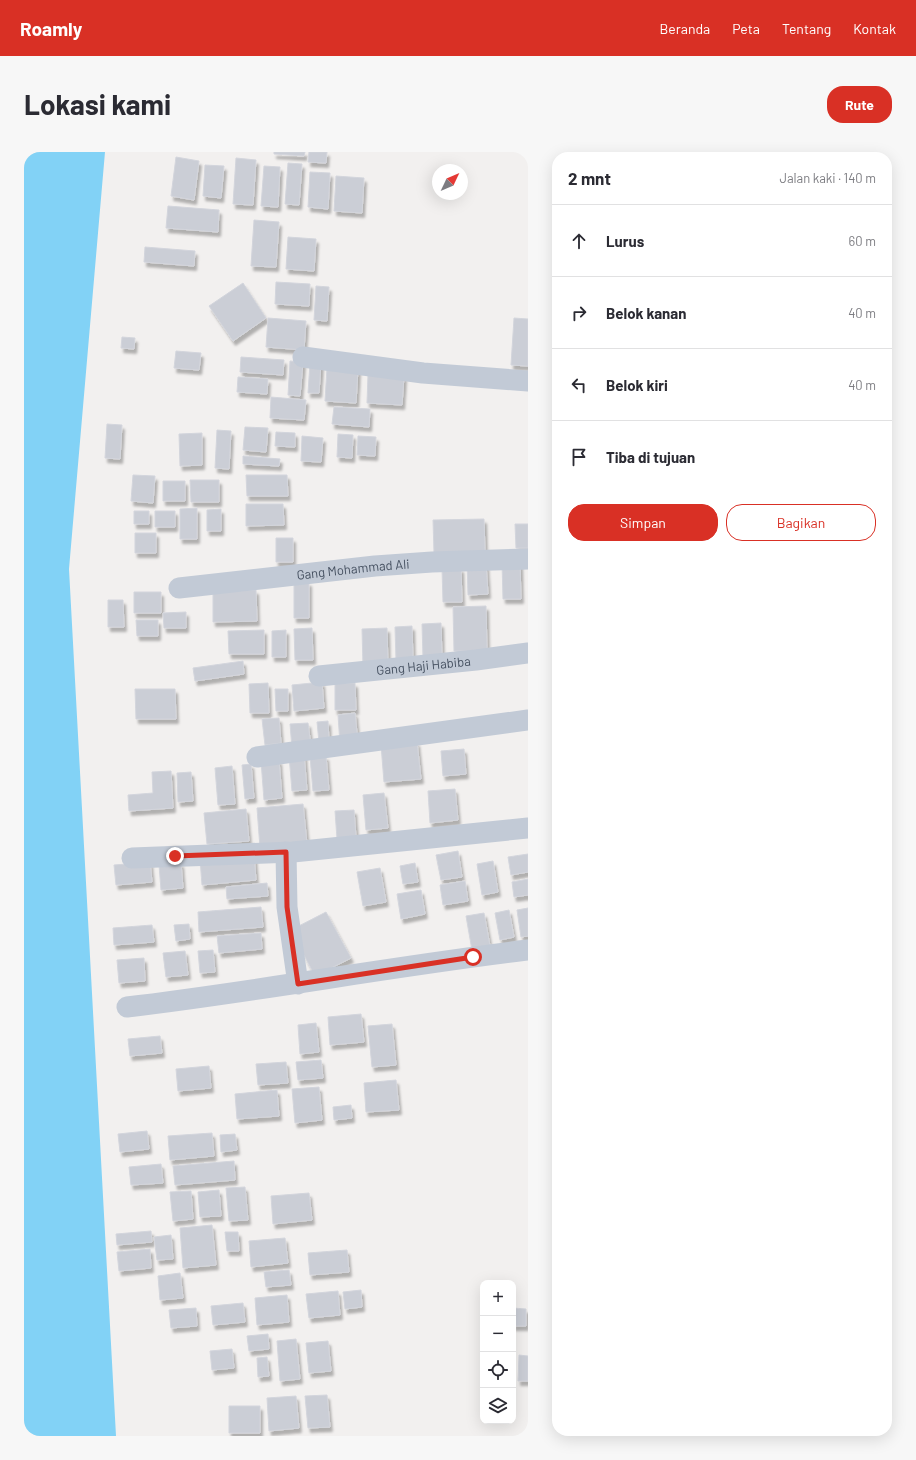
<!DOCTYPE html>
<html lang="id">
<head>
<meta charset="utf-8">
<style>
	:root { --surface:#fff; --page:#f7f7f7; --text:#2b2b33; --muted:#7c7c81; --line:#e1e1e2; --accent:#d93025 }
	body { margin:0; font-family:Barlow,sans-serif; background:var(--page); color:var(--text) }
	.controls { position:absolute; right:12px; bottom:12px; display:grid; overflow:hidden; border-radius:8px; box-shadow:0 4px 16px #0002 }
	.controls button { width:36px; height:36px; display:grid; place-items:center; padding:0; border:0; border-bottom:1px solid var(--line); background:var(--surface); color:var(--text); font:20px sans-serif }
	.compass { position:absolute; left:408px; top:12px; width:36px; height:36px; border-radius:50%; background:var(--surface); box-shadow:0 4px 16px #0002; rotate:46deg }
	.stop { position:absolute; width:12px; height:12px; margin:-9px; border:3px solid #d93025; border-radius:50%; background:#fff }
	.stop.end { background:#d93025; border-color:#fff; box-shadow:0 1px 4px #0008 }
	.list { margin:0; padding:0; list-style:none }
	h2 { display:flex; justify-content:space-between; align-items:center; height:52px; margin:0; padding:0 16px; font-size:17px }
	h2 small { font-size:13px; font-weight:400; color:var(--muted) }
	.list li { display:grid; grid-template-columns:26px 1fr auto; gap:12px; align-items:center; box-sizing:border-box; height:72px; padding:0 16px; border-top:1px solid var(--line) }
	.list b { display:block; font-size:15px; white-space:nowrap }
	.list em { font-size:13px; font-style:normal; color:var(--muted) }
	.actions { display:flex; gap:8px; padding:12px 16px }
	.actions a { flex:1; padding:9px 0; border:1px solid var(--accent); border-radius:16px; text-align:center; font-size:14px; color:var(--accent) }
	.actions .main { background:var(--accent); color:#fff }
	.icon { flex:none; width:22px; height:22px; fill:none; stroke:currentColor; stroke-width:2; stroke-linecap:round; stroke-linejoin:round }
	.map { position:relative; flex:none; width:504px; height:1284px; overflow:hidden; border-radius:16px }
	header { display:flex; align-items:center; gap:24px; box-sizing:border-box; height:56px; padding:0 20px; background:var(--accent); color:#fff }
	header strong { font-size:19px }
	nav { display:flex; gap:22px; margin-inline-start:auto; font-size:14px }
	.intro { display:flex; align-items:center; justify-content:space-between; box-sizing:border-box; height:96px; padding:0 24px }
	h1 { margin:0; font-size:28px }
	.button { padding:10px 18px; border-radius:16px; background:var(--accent); color:#fff; font-size:14px; font-weight:700 }
	main { display:flex; gap:24px; padding:0 24px }
	aside { flex:1; background:var(--surface); border-radius:16px; box-shadow:0 4px 16px #0002 }
	.map>svg:first-child { display:block }
</style>
</head>
<body>
<header>
<strong>Roamly</strong>
<nav><a>Beranda</a><a>Peta</a><a>Tentang</a><a>Kontak</a></nav>
</header>
<div class="intro"><h1>Lokasi kami</h1><a class="button">Rute</a></div>
<main>
<div class="map">
<svg width="504" height="1284" viewBox="0 0 504 1284">
	<defs>
		<filter id="shadow"><feDropShadow dx="2.5" dy="4.5" stdDeviation="1" flood-color="#0004"/></filter>
	</defs>
	<rect width="100%" height="100%" fill="#f2f0ef"/>
	<!-- water -->
	<path fill="#82d2f6" d="M 0,0 L 81,0 L 45,417 L 92,1284 L 0,1284 Z"/>
	<!-- building -->
	<path fill="#cbced6" stroke="#d3d5dc" filter="url(#shadow)" d="M 250,0 L 281,0 L 280,4 L 250,2 Z
		M 285,0 L 303,0 L 302,11 L 284,10 Z
		M 152,5 L 175,9 L 170,48 L 147,44 Z
		M 212,6 L 232,8 L 229,53 L 209,52 Z
		M 264,11 L 278,12 L 275,53 L 261,52 Z
		M 181,13 L 200,14 L 197,46 L 179,44 Z
		M 240,14 L 256,15 L 254,55 L 237,54 Z
		M 286,20 L 306,21 L 304,57 L 284,55 Z
		M 312,24 L 340,26 L 338,61 L 310,59 Z
		M 144,54 L 195,58 L 194,80 L 142,76 Z
		M 230,68 L 255,70 L 252,115 L 227,114 Z
		M 264,85 L 292,87 L 290,119 L 262,117 Z
		M 121,95 L 171,99 L 170,114 L 120,110 Z
		M 252,130 L 286,132 L 285,154 L 251,152 Z
		M 219,131 L 242,166 L 209,189 L 185,154 Z
		M 292,134 L 305,135 L 303,169 L 290,168 Z
		M 244,166 L 282,169 L 280,198 L 242,195 Z
		M 490,166 L 504,167 L 504,214 L 487,213 Z
		M 98,185 L 111,186 L 110,197 L 97,196 Z
		M 152,199 L 177,201 L 175,218 L 150,216 Z
		M 217,205 L 260,208 L 259,223 L 216,220 Z
		M 266,209 L 279,210 L 276,244 L 264,243 Z
		M 286,210 L 297,211 L 295,241 L 284,241 Z
		M 303,215 L 334,217 L 332,251 L 301,249 Z
		M 344,222 L 380,224 L 378,253 L 343,251 Z
		M 214,225 L 244,227 L 243,242 L 213,240 Z
		M 247,245 L 282,248 L 280,268 L 246,266 Z
		M 310,255 L 346,257 L 345,275 L 308,272 Z
		M 83,272 L 98,273 L 96,307 L 81,306 Z
		M 221,275 L 244,276 L 242,300 L 219,298 Z
		M 193,278 L 207,279 L 205,317 L 191,316 Z
		M 252,280 L 271,281 L 271,295 L 251,294 Z
		M 178,281 L 178,313 L 156,314 L 155,282 Z
		M 314,282 L 329,283 L 328,306 L 313,305 Z
		M 278,284 L 299,286 L 297,310 L 277,309 Z
		M 334,284 L 352,285 L 351,304 L 333,303 Z
		M 219,304 L 256,307 L 255,314 L 219,312 Z
		M 109,323 L 131,324 L 129,351 L 107,349 Z
		M 222,323 L 263,323 L 264,344 L 223,344 Z
		M 166,328 L 195,328 L 195,350 L 167,350 Z
		M 139,329 L 161,329 L 161,349 L 139,349 Z
		M 222,352 L 259,352 L 260,373 L 222,374 Z
		M 173,356 L 173,387 L 156,387 L 156,357 Z
		M 197,357 L 197,379 L 183,379 L 183,358 Z
		M 110,359 L 125,359 L 125,372 L 110,372 Z
		M 131,359 L 151,359 L 151,375 L 131,375 Z
		M 460,367 L 461,400 L 410,401 L 409,368 Z
		M 491,372 L 504,372 L 504,396 L 492,396 Z
		M 111,381 L 132,381 L 132,401 L 111,401 Z
		M 252,386 L 269,386 L 269,410 L 252,410 Z
		M 443,411 L 462,411 L 464,442 L 444,443 Z
		M 478,411 L 496,411 L 497,447 L 479,447 Z
		M 437,416 L 438,450 L 419,450 L 418,417 Z
		M 270,430 L 285,430 L 285,466 L 270,466 Z
		M 189,438 L 232,438 L 233,469 L 189,470 Z
		M 110,440 L 137,440 L 137,461 L 110,461 Z
		M 84,448 L 99,448 L 100,475 L 84,475 Z
		M 462,454 L 463,499 L 430,499 L 429,455 Z
		M 162,460 L 162,476 L 140,476 L 139,461 Z
		M 112,468 L 134,468 L 134,484 L 113,484 Z
		M 417,471 L 418,506 L 399,506 L 398,472 Z
		M 388,474 L 389,508 L 372,508 L 371,475 Z
		M 288,476 L 289,508 L 271,508 L 270,477 Z
		M 363,476 L 364,514 L 339,515 L 338,477 Z
		M 240,478 L 240,502 L 205,502 L 204,479 Z
		M 262,478 L 262,505 L 248,505 L 248,479 Z
		M 219,509 L 220,522 L 171,529 L 169,516 Z
		M 298,530 L 300,556 L 270,559 L 268,533 Z
		M 244,531 L 245,561 L 226,561 L 225,532 Z
		M 311,531 L 331,531 L 332,558 L 311,558 Z
		M 111,537 L 151,537 L 152,567 L 112,567 Z
		M 251,537 L 264,537 L 264,559 L 252,559 Z
		M 331,561 L 334,591 L 316,592 L 314,563 Z
		M 255,566 L 257,591 L 241,593 L 238,567 Z
		M 304,569 L 305,589 L 295,590 L 293,570 Z
		M 284,571 L 287,594 L 268,596 L 266,572 Z
		M 393,590 L 397,627 L 360,630 L 357,593 Z
		M 440,597 L 442,622 L 419,624 L 417,599 Z
		M 280,602 L 283,638 L 268,639 L 265,603 Z
		M 302,604 L 305,638 L 289,639 L 286,605 Z
		M 255,608 L 258,646 L 240,648 L 237,609 Z
		M 227,612 L 230,646 L 221,647 L 218,613 Z
		M 208,614 L 211,652 L 194,653 L 191,616 Z
		M 147,619 L 149,656 L 105,659 L 104,643 L 129,641 L 128,620 Z
		M 167,620 L 169,649 L 154,650 L 153,621 Z
		M 431,637 L 434,668 L 406,671 L 404,639 Z
		M 360,641 L 364,676 L 342,678 L 339,643 Z
		M 279,652 L 283,692 L 236,696 L 233,656 Z
		M 222,657 L 225,689 L 183,692 L 180,661 Z
		M 330,658 L 332,685 L 313,687 L 311,659 Z
		M 434,699 L 438,725 L 417,728 L 412,703 Z
		M 230,702 L 232,728 L 178,733 L 176,707 Z
		M 504,702 L 504,720 L 487,723 L 484,705 Z
		M 469,709 L 474,740 L 458,743 L 453,712 Z
		M 126,710 L 128,730 L 92,733 L 90,713 Z
		M 157,711 L 159,736 L 137,738 L 135,713 Z
		M 391,711 L 394,730 L 379,732 L 376,714 Z
		M 356,716 L 362,750 L 339,754 L 333,720 Z
		M 504,727 L 504,743 L 490,745 L 488,730 Z
		M 441,729 L 444,749 L 419,753 L 416,733 Z
		M 243,731 L 244,744 L 203,747 L 202,735 Z
		M 397,738 L 401,762 L 377,767 L 373,742 Z
		M 237,755 L 239,775 L 175,780 L 174,760 Z
		M 504,756 L 504,784 L 497,785 L 493,758 Z
		M 485,758 L 490,785 L 476,788 L 471,761 Z
		M 302,760 L 327,806 L 291,824 L 267,778 Z
		M 460,761 L 466,794 L 448,798 L 442,764 Z
		M 165,772 L 166,787 L 152,789 L 150,773 Z
		M 128,773 L 130,790 L 90,793 L 89,776 Z
		M 237,781 L 238,797 L 195,801 L 193,784 Z
		M 189,798 L 191,820 L 176,821 L 174,799 Z
		M 161,799 L 164,823 L 142,825 L 139,801 Z
		M 120,806 L 121,829 L 95,831 L 93,808 Z
		M 337,862 L 340,890 L 306,893 L 304,865 Z
		M 292,871 L 295,900 L 276,902 L 274,873 Z
		M 368,872 L 372,913 L 348,915 L 344,874 Z
		M 136,884 L 138,901 L 106,904 L 104,887 Z
		M 297,908 L 299,926 L 274,928 L 272,910 Z
		M 262,910 L 264,931 L 234,933 L 232,912 Z
		M 185,914 L 187,936 L 154,939 L 152,917 Z
		M 372,928 L 375,958 L 342,960 L 340,931 Z
		M 295,935 L 298,968 L 271,971 L 268,937 Z
		M 253,938 L 255,964 L 213,967 L 211,942 Z
		M 327,953 L 328,966 L 310,968 L 309,955 Z
		M 123,979 L 125,997 L 96,1000 L 94,982 Z
		M 188,981 L 190,1004 L 146,1008 L 144,984 Z
		M 211,982 L 213,998 L 197,1000 L 196,983 Z
		M 210,1009 L 211,1028 L 151,1033 L 149,1014 Z
		M 137,1012 L 139,1031 L 107,1033 L 105,1015 Z
		M 221,1035 L 224,1068 L 205,1069 L 202,1036 Z
		M 195,1038 L 197,1064 L 176,1065 L 174,1040 Z
		M 167,1039 L 169,1067 L 149,1069 L 146,1040 Z
		M 285,1041 L 288,1068 L 249,1072 L 247,1044 Z
		M 188,1073 L 192,1113 L 159,1116 L 156,1076 Z
		M 127,1079 L 128,1090 L 93,1093 L 92,1082 Z
		M 201,1080 L 214,1080 L 215,1099 L 203,1099 Z
		M 147,1083 L 149,1107 L 133,1108 L 130,1085 Z
		M 261,1086 L 264,1111 L 227,1115 L 225,1089 Z
		M 126,1097 L 127,1116 L 95,1119 L 93,1100 Z
		M 323,1098 L 325,1120 L 286,1123 L 284,1101 Z
		M 265,1118 L 267,1133 L 242,1135 L 240,1120 Z
		M 156,1121 L 159,1146 L 136,1148 L 134,1124 Z
		M 337,1138 L 338,1155 L 321,1157 L 319,1140 Z
		M 314,1139 L 316,1163 L 285,1166 L 282,1142 Z
		M 263,1143 L 265,1170 L 233,1173 L 231,1146 Z
		M 219,1151 L 221,1170 L 189,1173 L 187,1154 Z
		M 172,1156 L 173,1174 L 147,1176 L 145,1158 Z
		M 489,1156 L 502,1157 L 502,1174 L 489,1174 Z
		M 244,1182 L 245,1197 L 225,1199 L 223,1184 Z
		M 272,1187 L 276,1227 L 256,1229 L 253,1189 Z
		M 304,1189 L 307,1219 L 285,1221 L 282,1191 Z
		M 208,1197 L 210,1216 L 188,1218 L 186,1199 Z
		M 495,1203 L 504,1204 L 504,1229 L 494,1229 Z
		M 243,1205 L 245,1224 L 234,1225 L 233,1206 Z
		M 303,1243 L 306,1275 L 284,1276 L 281,1244 Z
		M 272,1244 L 275,1276 L 245,1279 L 243,1246 Z
		M 205,1254 L 236,1254 L 236,1281 L 205,1281 Z"/>
	<g fill="none" stroke-linecap="round" stroke-linejoin="round">
		<!-- minor -->
		<g stroke="#c2cad6" stroke-width="21">
			<path d="M 279,205 L 399,221 L 504,229"/>
			<path id="s1" d="M 155,436 L 351,414 L 408,410 L 504,407"/>
			<path id="s2" d="M 295,524 L 452,508 L 504,501"/>
			<path d="M 233,605 L 504,568"/>
			<path d="M 262,700 L 263,755 L 274,832"/>
			<path d="M 108,706 L 269,700 L 504,676"/>
			<path d="M 103,855 C 237,839 370,814 504,798"/>
		</g>
	</g>
	<g fill="none" stroke-linecap="round" stroke-linejoin="round">
		<!-- route -->
		<path stroke="#d93025" stroke-width="5" d="M 151,704 L 262,700 L 263,755 L 274,832 L 449,805"/>
	</g>
	<g text-anchor="middle" stroke-width="3.5" stroke-linejoin="round" paint-order="stroke">
		<!-- street labels -->
		<g font-size="13" fill="#455060" stroke="#fff">
			<text dy="5" stroke="none"><textPath href="#s1" startOffset="175">Gang Mohammad Ali</textPath></text>
			<text dy="5" stroke="none"><textPath href="#s2" startOffset="105">Gang Haji Habiba</textPath></text>
		</g>
	</g>
</svg>
<div class="controls">
<button>+</button>
<button>−</button>
<button><svg class="icon" aria-label="locate" viewBox="0 0 24 24"><circle cx="12" cy="12" r="6"/><path d="M12 2v4M12 18v4M2 12h4M18 12h4"/></svg></button>
<button><svg class="icon" aria-label="layers" viewBox="0 0 24 24"><path d="M12 4l9 5-9 5-9-5zM3 14l9 5 9-5"/></svg></button>
</div>
<svg class="compass" viewBox="-18 -18 36 36"><path d="M0-13l5 13h-10z" fill="#e53935"/><path d="M0 13l5-13h-10z" fill="#7c7c81"/></svg>
<div class="stop" style="left:449px;top:805px"></div>
<div class="stop end" style="left:151px;top:704px"></div>
</div>
<aside>
<h2>2 mnt<small>Jalan kaki · 140 m</small></h2>
<ul class="list">
<li><svg class="icon" aria-label="ahead" viewBox="0 0 24 24"><path d="M12 20V5M6 11l6-6 6 6"/></svg><div><b>Lurus</b></div><em>60 m</em></li>
<li><svg class="icon" aria-label="right" viewBox="0 0 24 24"><path d="M7 20v-9h11M14 6l5 5-5 5"/></svg><div><b>Belok kanan</b></div><em>40 m</em></li>
<li><svg class="icon" aria-label="left" viewBox="0 0 24 24"><path d="M17 20v-9H6M10 6l-5 5 5 5"/></svg><div><b>Belok kiri</b></div><em>40 m</em></li>
<li><svg class="icon" aria-label="arrive" viewBox="0 0 24 24"><path d="M6 21V4h12l-3 4 3 4H6"/></svg><div><b>Tiba di tujuan</b></div></li>
</ul>
<div class="actions"><a class="main">Simpan</a><a>Bagikan</a></div>
</aside>
</main>
</body>
</html>
